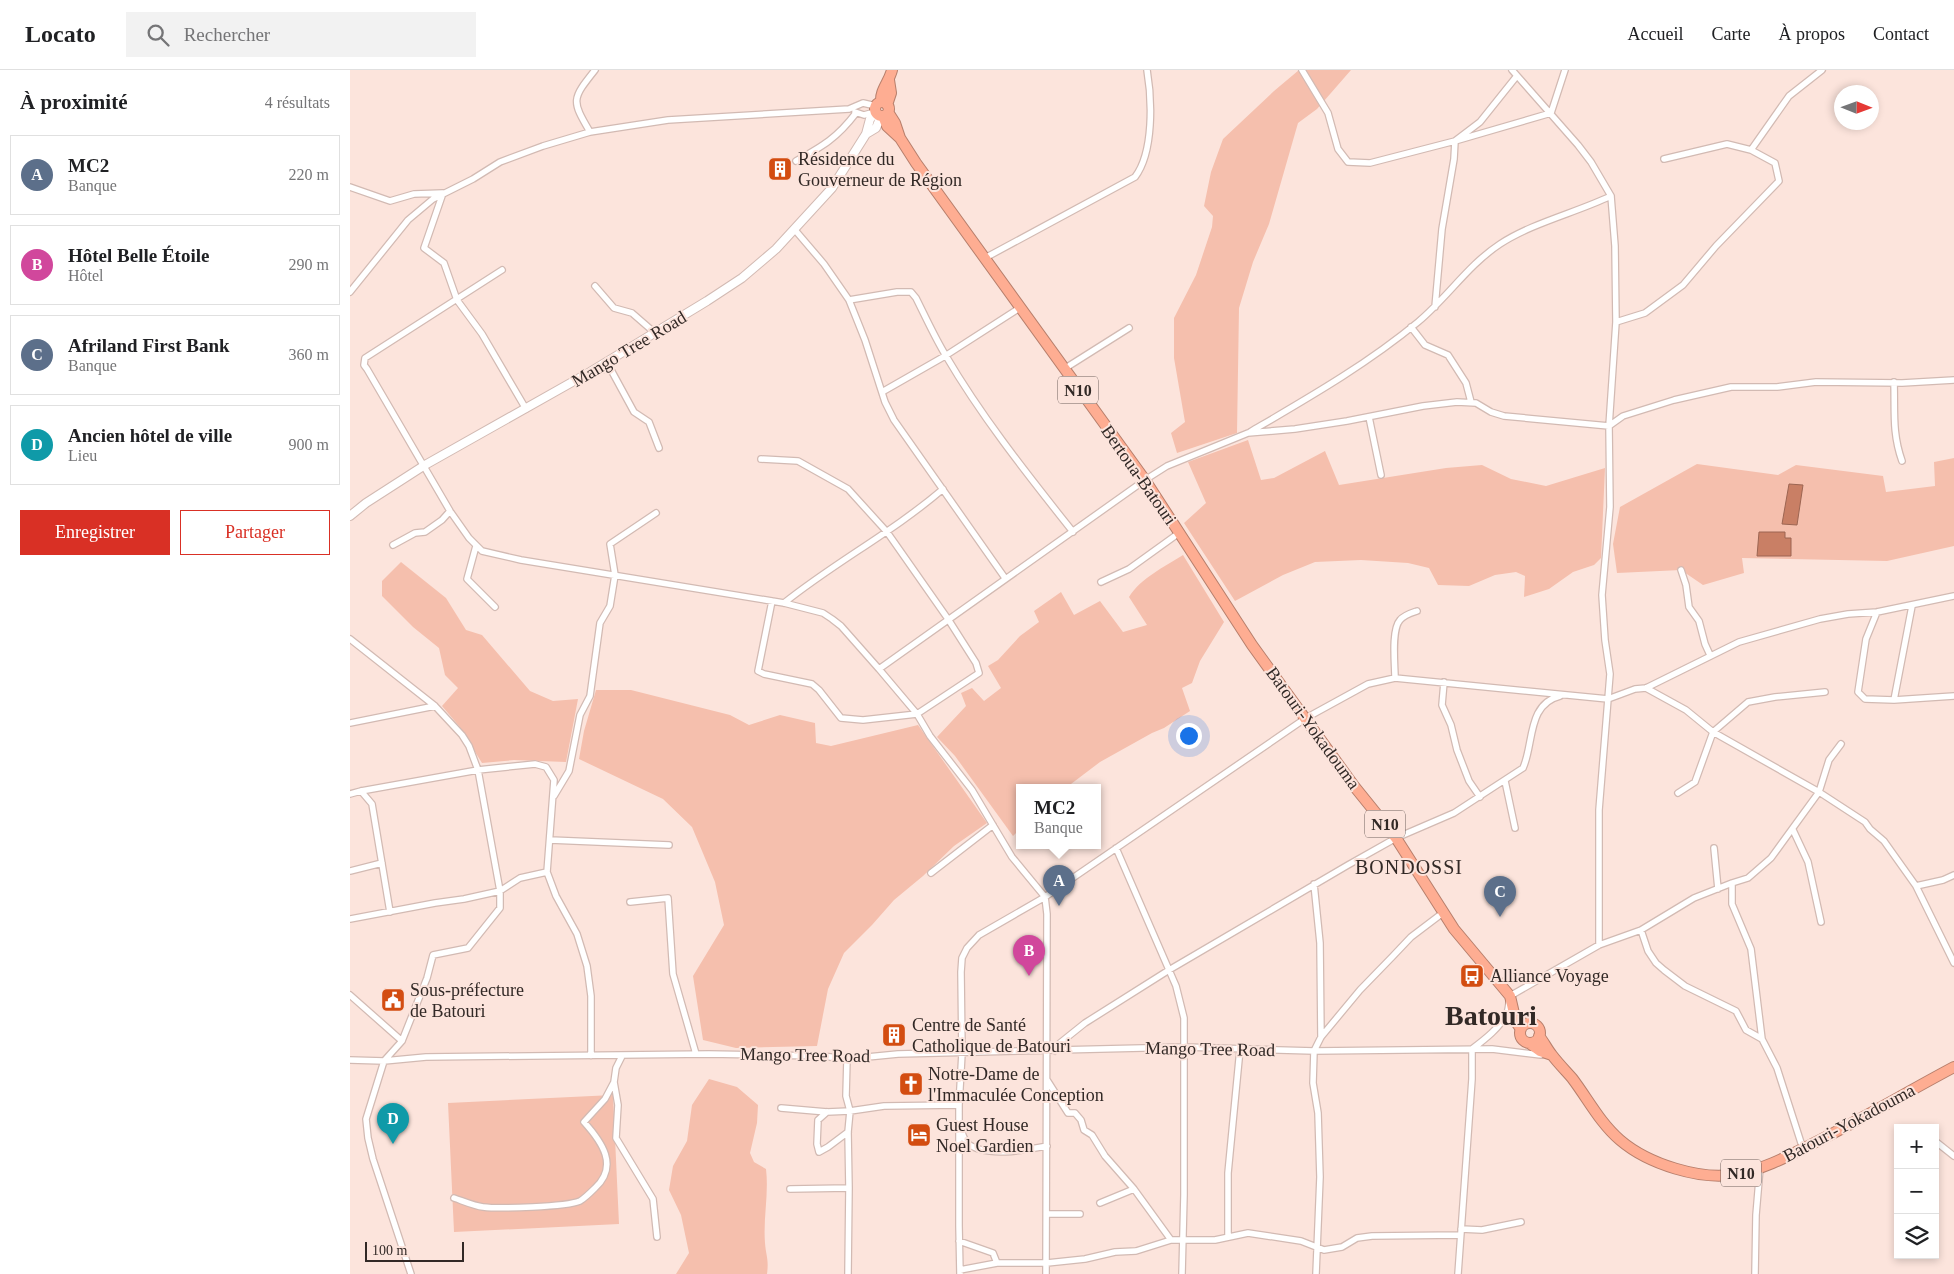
<!DOCTYPE html>
<html lang="fr">
<head>
<meta charset="utf-8">
<style>
	:root { --surface:#fff; --page:#f2f2f2; --text:#202124; --muted:#757577; --line:#e0e0e0; --accent:#d93025 }
	body { margin:0; font-family:Georgia,serif; background:var(--page); color:var(--text) }
	.controls { position:absolute; right:15px; bottom:15px; display:grid; overflow:hidden; border-radius:0px; box-shadow:0 2px 8px #0003 }
	.controls button { width:45px; height:45px; display:grid; place-items:center; padding:0; border:0; border-bottom:1px solid var(--line); background:var(--surface); color:var(--text); font:25px sans-serif }
	.compass { position:absolute; left:1484px; top:15px; width:45px; height:45px; border-radius:50%; background:var(--surface); box-shadow:0 2px 8px #0003; rotate:91deg }
	.scale { position:absolute; left:15px; bottom:12px; width:99px; box-sizing:border-box; padding-left:5px; border:2px solid #322926; border-top:0; font-size:14px; line-height:18px; white-space:nowrap; color:#322926; -webkit-text-stroke:4px #fce4dc; paint-order:stroke }
	.you { position:absolute; left:838px; top:665px; width:18px; height:18px; margin:-12px; border:4px solid #fff; border-radius:50%; background:#1a73e8; box-shadow:0 0 0 8px #1a73e833 }
	.badge { display:grid; place-items:center; width:32px; height:32px; border-radius:50%; background:var(--accent); color:#fff; font-size:16px; font-weight:700 }
	.pin { position:absolute; translate:-50% -41px; filter:drop-shadow(0 1px 2px #0008) }
	.pin::after { content:''; position:absolute; top:26px; width:18px; height:15px; background:inherit; clip-path:polygon(0 0,100% 0,50% 100%) }
	.popup { position:absolute; left:666px; top:714px; width:85px; height:65px; box-sizing:border-box; display:grid; place-content:center; border-radius:0px; background:var(--surface); filter:drop-shadow(0 1px 4px #0005); font-size:16px; white-space:nowrap; color:var(--muted) }
	.popup b { font-size:19px; color:var(--text) }
	.popup::after { content:''; position:absolute; left:50%; top:100%; margin-left:-10px; border:10px solid transparent; border-top-color:var(--surface) }
	.list { margin:0; padding:0; list-style:none }
	h2 { display:flex; justify-content:space-between; align-items:center; height:65px; margin:0; padding:0 20px; font-size:21px }
	h2 small { font-size:16px; font-weight:400; color:var(--muted) }
	.list li { display:grid; grid-template-columns:32px 1fr auto; gap:15px; align-items:center; box-sizing:border-box; height:80px; margin:0 10px 10px; padding:0 10px; border:1px solid var(--line); border-radius:0px }
	.list b { display:block; font-size:19px; white-space:nowrap }
	.list p { margin:0; font-size:16px; white-space:nowrap; color:var(--muted) }
	.list em { font-size:16px; font-style:normal; color:var(--muted) }
	.actions { display:flex; gap:10px; padding:15px 20px }
	.actions a { flex:1; padding:11px 0; border:1px solid var(--accent); border-radius:0px; text-align:center; font-size:18px; color:var(--accent) }
	.actions .main { background:var(--accent); color:#fff }
	.icon { flex:none; width:28px; height:28px; fill:none; stroke:currentColor; stroke-width:2; stroke-linecap:round; stroke-linejoin:round }
	.map { position:relative; flex:none; width:1604px; height:1204px; overflow:hidden }
	header { display:flex; align-items:center; gap:30px; box-sizing:border-box; height:70px; padding:0 25px; background:var(--surface); border-bottom:1px solid var(--line) }
	header strong { font-size:24px }
	nav { display:flex; gap:28px; margin-inline-start:auto; font-size:18px }
	.search { width:350px; height:45px; background:var(--page); display:flex; align-items:center; gap:12px; box-sizing:border-box; padding:0 18px; border-radius:0px; color:var(--muted); font-size:19px }
	main { display:flex }
	aside { flex:1; background:var(--surface) }
	.map>svg:first-child { display:block }
</style>
</head>
<body>
<header>
<strong>Locato</strong>
<div class="search"><svg class="icon" aria-label="search" viewBox="0 0 24 24"><circle cx="10" cy="10" r="6"/><path d="M15 15l6 6"/></svg>Rechercher</div>
<nav><a>Accueil</a><a>Carte</a><a>À propos</a><a>Contact</a></nav>
</header>
<main>
<aside>
<h2>À proximité<small>4 résultats</small></h2>
<ul class="list">
<li><span class="badge" style="background:#5c6f8a">A</span><div><b>MC2</b><p>Banque</p></div><em>220 m</em></li>
<li><span class="badge" style="background:#d1479c">B</span><div><b>Hôtel Belle Étoile</b><p>Hôtel</p></div><em>290 m</em></li>
<li><span class="badge" style="background:#5c6f8a">C</span><div><b>Afriland First Bank</b><p>Banque</p></div><em>360 m</em></li>
<li><span class="badge" style="background:#0f9aa8">D</span><div><b>Ancien hôtel de ville</b><p>Lieu</p></div><em>900 m</em></li>
</ul>
<div class="actions"><a class="main">Enregistrer</a><a>Partager</a></div>
</aside>
<div class="map">
<svg width="1604" height="1204" viewBox="0 0 1604 1204">
	<rect width="100%" height="100%" fill="#fce4dc"/>
	<!-- green -->
	<path fill="#f5bfad" d="M 949,0 L 1001,0 L 967,39 L 948,53 L 919,154 L 903,192 L 889,238 L 887,363 L 827,383 L 821,363 L 835,352 L 824,288 L 824,248 L 846,205 L 862,157 L 863,146 L 854,136 L 861,102 L 873,69 L 924,21 Z
		M 898,370 L 911,410 L 924,408 L 975,381 L 989,415 L 1096,398 L 1132,395 L 1161,409 L 1196,416 L 1255,398 L 1251,488 L 1244,495 L 1223,502 L 1199,519 L 1174,527 L 1175,506 L 1166,502 L 1145,505 L 1119,516 L 1088,515 L 1079,498 L 1058,493 L 1011,490 L 965,492 L 933,505 L 885,531 L 834,453 L 856,433 L 838,392 Z
		M 1604,388 L 1604,476 L 1537,491 L 1392,488 L 1394,503 L 1353,515 L 1331,500 L 1267,503 L 1263,474 L 1270,437 L 1347,394 L 1428,405 L 1446,395 L 1533,406 L 1536,422 L 1585,416 L 1584,392 Z
		M 833,485 L 874,552 L 850,591 L 842,613 L 832,618 L 840,641 L 814,658 L 802,663 L 750,692 L 717,717 L 670,717 L 670,759 L 663,766 L 605,686 L 587,667 L 616,636 L 611,623 L 622,618 L 634,631 L 651,618 L 638,596 L 648,590 L 670,566 L 689,552 L 684,541 L 711,522 L 724,545 L 750,531 L 773,562 L 797,555 L 779,527 C 791,508 814,497 833,485 Z
		M 51,492 L 96,528 L 116,560 L 132,565 L 180,621 L 203,631 L 228,629 L 216,692 L 164,690 L 132,693 L 109,656 L 92,636 L 108,618 L 95,605 L 89,578 L 63,557 L 32,526 L 32,511 Z
		M 246,620 L 281,620 L 380,645 L 399,655 L 430,645 L 465,653 L 466,673 L 481,676 L 568,655 L 637,753 L 604,776 L 573,806 L 544,830 L 522,855 L 494,883 L 478,919 L 467,976 L 386,978 L 353,970 L 343,906 L 374,855 L 365,812 L 342,757 L 313,729 L 229,689 L 234,661 Z
		M 359,1009 L 387,1017 L 408,1035 L 407,1053 L 400,1083 L 404,1092 L 416,1099 C 419,1124 413,1148 415,1173 C 416,1186 419,1189 417,1204 L 326,1204 L 339,1183 L 331,1145 L 319,1120 L 323,1096 L 337,1071 L 342,1035 Z
		M 263,1025 L 269,1154 L 104,1162 L 98,1033 Z"/>
	<!-- water -->
	<path fill="#c97f65" stroke="#9c6552" d="M 1439,414 L 1453,415 L 1447,455 L 1432,454 Z
		M 1409,462 L 1435,462 L 1435,468 L 1441,468 L 1441,486 L 1407,486 Z"/>
	<g fill="none" stroke-linecap="round" stroke-linejoin="round">
		<defs>
			<path id="street" d="M 952,0 L 978,43 L 988,79 L 998,92 L 1020,93 L 1105,71 L 1201,43 L 1215,0
				M 1162,0 L 1228,75 L 1241,92 L 1261,126 L 1265,176 L 1266,252 L 1259,356
				M 505,42 L 514,45 L 525,42
				M 240,62 C 221,30 222,29 245,0
				M 1401,80 L 1439,26 L 1472,0
				M 446,91 C 473,76 487,68 506,43
				M 0,117 L 40,131 L 64,124 L 93,123 L 74,178 L 94,193 L 107,230 L 132,264 L 176,339
				M 445,160 L 474,194 L 499,230 L 515,270 L 535,332 L 544,350 L 655,508
				M 635,188 L 785,107 C 804,82 802,29 797,0
				M 152,200 L 15,288 L 14,295 L 17,299 L 100,441 L 119,468 L 132,481 L 171,490 L 434,533 L 473,543 L 482,549 L 491,556 L 529,599 L 567,644 L 580,666 L 622,720 L 662,787 L 695,827 L 697,844 L 696,1204
				M 245,216 L 264,238 L 282,243 L 305,263
				M 0,222 L 58,150 L 83,129 L 123,109 L 150,92 L 193,76 L 240,62 L 318,50 L 499,39 L 513,33 L 526,36
				M 499,230 L 547,222 L 561,222 L 566,228 C 576,248 585,268 596,286 C 633,349 678,405 723,462
				M 1085,237 L 1092,159 L 1104,89 L 1105,71 L 1130,52 L 1166,7
				M 1266,252 L 1295,243 L 1333,215 L 1366,176 L 1429,111 L 1425,93 L 1401,80 L 1377,74 L 1314,89
				M 1061,257 L 1075,275 L 1098,285 L 1116,313 L 1121,332
				M 714,299 L 779,258
				M 245,301 L 260,298 L 284,342 L 299,352 L 309,378
				M 1544,312 C 1545,341 1542,363 1552,391
				M 532,322 L 595,286 L 671,237
				M 1019,347 L 1031,405
				M 1259,356 L 1273,346 L 1324,330 L 1381,317 L 1427,317 L 1466,312 L 1552,313 L 1604,310
				M 900,362 C 958,328 1016,295 1068,252 C 1097,228 1118,195 1150,174 C 1182,153 1225,143 1261,126
				M 411,389 L 448,391 L 498,419 L 537,462 L 598,549 L 626,593 L 629,603 L 567,644 L 513,650 L 491,648 L 469,620 L 462,614 L 414,604 L 408,601 L 422,531
				M 43,475 L 65,463 L 75,462 L 92,450 L 100,441
				M 126,476 L 117,509 L 145,537
				M 1331,500 L 1336,515 L 1339,537 L 1349,551 L 1355,574 L 1360,585
				M 751,512 L 779,499 L 829,463
				M 434,533 C 485,492 543,462 593,419
				M 1527,542 L 1516,569 L 1508,622 L 1515,629 L 1544,630 L 1604,626
				M 0,569 L 85,636 L 112,665 L 119,676 L 128,700 L 150,821 L 170,808 L 197,802
				M 529,599 L 795,410 L 817,396 L 898,363 L 945,359 L 997,351 L 1073,336 L 1107,332 L 1126,333 L 1141,342 L 1154,346 L 1259,356 L 1260,437 L 1252,525 L 1255,570 L 1260,604 L 1249,740 L 1249,875
				M 1045,608 C 1045,595 1041,560 1050,550 C 1054,545 1061,543 1067,541
				M 1094,612 L 1092,635 L 1101,655 L 1107,680 L 1119,711 L 1130,727
				M 1296,618 L 1336,640 L 1363,662 L 1469,722 L 1479,690 L 1491,674
				M 1544,630 L 1562,536
				M 0,653 L 85,636
				M 1155,711 L 1165,758
				M 11,721 L 22,734 L 40,842
				M 1328,723 L 1345,712 L 1363,662 L 1398,632 L 1425,627 L 1475,622
				M 0,724 L 11,721 L 128,700 L 185,694 L 196,697 L 204,710 L 197,802 L 206,826 L 227,864 L 237,896 L 241,926 L 241,986
				M 204,726 L 219,701 L 230,645 L 240,626 L 250,553 L 260,536 L 265,505 L 260,474 L 306,443
				M 1443,760 L 1458,792 L 1471,852
				M 200,770 L 319,775
				M 766,778 L 826,916 L 834,948 L 834,1125 L 832,1204
				M 1364,778 L 1368,819
				M 0,801 L 32,793
				M 581,803 L 643,755
				M 1382,813 L 1382,834 L 1401,879 L 1412,969 L 1427,998 L 1453,1079
				M 964,814 L 970,873 L 971,967
				M 1566,816 L 1593,810 L 1604,805
				M 280,832 L 318,828 L 323,904 L 346,984
				M 0,849 L 85,833 L 114,829 L 150,821 L 150,838 L 118,878 L 83,885 L 77,908 L 52,971 L 34,991 L 16,1049 L 18,1068 L 23,1089 L 61,1204
				M 1291,860 L 1298,881 L 1306,893 L 1314,900 L 1335,916 L 1386,941 L 1396,960 L 1412,969
				M 0,925 L 52,971
				M 705,981 L 710,973 L 735,953 L 819,900 L 998,795 L 1046,768 L 1104,743 L 1173,698 C 1184,674 1177,634 1210,626
				M 272,986 L 266,998 L 264,1012 L 268,1035 L 266,1068 L 303,1129 L 307,1167
				M 497,989 L 496,1026 L 500,1041 L 498,1062 L 499,1118 L 498,1204
				M 0,990 L 34,991 L 76,987 L 359,984 L 472,986 L 497,989 L 548,984 L 835,977 L 964,981 L 1142,979 L 1191,985
				M 697,1010 L 718,1043 L 725,1043 L 731,1050 L 734,1060 L 742,1065 L 755,1086 L 784,1119 L 821,1170 L 865,1170 L 898,1163 L 951,1171 L 974,1180 L 992,1177 L 1007,1168 L 1022,1166 L 1110,1165
				M 431,1038 L 477,1042 L 500,1041 L 534,1036 L 609,1035
				M 477,1042 L 468,1050 L 467,1074 L 469,1082 L 478,1077 L 498,1062
				M 611,1059 C 612,1063 614,1069 617,1073 C 635,1088 676,1080 697,1076
				M 1585,1071 L 1604,1086
				M 440,1119 L 499,1118
				M 104,1128 C 113,1131 124,1136 133,1137 C 149,1139 216,1137 230,1131 C 235,1128 240,1123 245,1118 C 269,1096 252,1072 234,1052 L 255,1029 L 264,1012
				M 750,1133 L 784,1119
				M 697,1144 L 730,1144
				M 1111,1159 L 1132,1160 L 1171,1152
				M 878,1167 L 878,1103 L 890,979
				M 609,1171 L 643,1183 L 647,1193
				M 610,1200 L 647,1193 L 697,1193 L 735,1189 L 765,1182 L 786,1181 L 821,1170
				M 610,1204 L 609,1156 L 609,1035 L 612,983 L 611,902 L 612,888 L 617,878 L 629,865 L 695,827 L 956,648 L 1018,614 L 1045,608 L 1258,629 L 1285,619 L 1296,618 L 1389,572 L 1470,549 L 1498,544 L 1527,542 L 1604,526
				M 966,1204 L 970,1107 L 968,1043 L 963,1013 L 964,981 L 971,967 L 1010,920 L 1043,886 L 1061,867 L 1094,842
				M 1108,1204 L 1122,1009 L 1122,979 C 1134,970 1151,957 1157,943 C 1159,938 1159,931 1160,926 L 1249,875 L 1291,860 L 1344,828 L 1382,813 L 1398,808 L 1421,788 L 1469,722 L 1515,752 L 1520,759 L 1534,771 L 1566,816 L 1604,893
				M 1405,1204 L 1406,1145 L 1410,1098"/>
			<path id="secondary" d="M 516,64 L 526,58 L 531,46
				M 0,446 L 16,433 L 75,395 L 240,302 L 357,231 L 392,208 L 426,179 L 482,118 L 516,64 L 520,49 L 526,43"/>
			<path id="highway" d="M 531,32 C 530,20 539,12 542,0
				M525 39a7 7 0 1 1 14 0a7 7 0 1 1-14 0Z
				M 537,35 L 541,23 L 539,10
				M 538,42 L 545,53 L 550,68 L 566,93 L 795,410 L 902,575 L 1004,716 L 1046,768 L 1104,859 L 1160,926 L 1166,952 L 1171,959
				M 533,46 L 537,56 L 550,68
				M1170 963a10 10 0 1 1 20 0a10 10 0 1 1-20 0Z
				M 1189,966 C 1194,972 1197,979 1202,985 C 1208,993 1215,1000 1222,1008 C 1238,1029 1250,1053 1270,1070 C 1298,1094 1351,1111 1387,1104 C 1415,1099 1440,1085 1464,1073 C 1512,1049 1557,1022 1604,997
				M 1179,973 L 1190,981 L 1202,985"/>
		</defs>
		<!-- street casing -->
		<use href="#street" stroke="#d2bab3" stroke-width="8"/>
		<!-- secondary casing -->
		<use href="#secondary" stroke="#d2bab3" stroke-width="10"/>
		<!-- highway casing -->
		<use href="#highway" stroke="#b77f6c" stroke-width="12"/>
		<!-- street -->
		<use href="#street" stroke="#fff" stroke-width="5.5"/>
		<!-- secondary -->
		<use href="#secondary" stroke="#fff" stroke-width="8"/>
		<!-- highway -->
		<use href="#highway" stroke="#fead92" stroke-width="10"/>
	</g>
	<!-- icons -->
	<defs>
		<symbol id="building-square" viewBox="-11 -11 22 22"><rect x="-9" y="-9" width="18" height="18" rx="4" fill="#d34d11" stroke="#fce4dc"/><path d="M-4-6H4V6H1V3H-1V6H-4ZM-2.5-4.3h1.7v1.8h-1.7ZM.8-4.3h1.7v1.8H.8ZM-2.5-1h1.7V.8h-1.7ZM.8-1h1.7V.8H.8Z" fill="#fff"/></symbol>
		<symbol id="bus-square" viewBox="-11 -11 22 22"><rect x="-9" y="-9" width="18" height="18" rx="4" fill="#d34d11" stroke="#fce4dc"/><path d="M-5-6H5V4H4V6H2V4H-2V6H-4V4H-5ZM-3.5-4V0h7V-4ZM-3.5 1.2v1.5H-2V1.2ZM2 1.2v1.5H3.5V1.2Z" fill="#fff"/></symbol>
		<symbol id="civic-square" viewBox="-11 -11 22 22"><rect x="-9" y="-9" width="18" height="18" rx="4" fill="#d34d11" stroke="#fce4dc"/><path d="M-.6-6.5H3V-4.5H.6V-3L4-1V1h2V6H-6V1h2V-1L-.6-3ZM-1.2 2.5V6h2.4V2.5Z" fill="#fff"/></symbol>
		<symbol id="church-square" viewBox="-11 -11 22 22"><rect x="-9" y="-9" width="18" height="18" rx="4" fill="#d34d11" stroke="#fce4dc"/><path d="M-1.2-6h2.4v3.5h3.3v2.4h-3.3V6h-2.4V-.1h-3.3v-2.4h3.3Z" fill="#fff"/></symbol>
		<symbol id="hotel-square" viewBox="-11 -11 22 22"><rect x="-9" y="-9" width="18" height="18" rx="4" fill="#d34d11" stroke="#fce4dc"/><path d="M-6-4.5h1.5V1H6V5H4.5V3h-9V5H-6ZM-4 0a1.8 1.8 0 1 1 3.6 0ZM.5 0V-2.5h3Q6-2.5 6 0Z" fill="#fff"/></symbol>
	</defs>
	<g fill-rule="evenodd">
		<use href="#building-square" x="416" y="85" width="28" height="28"/>
		<use href="#bus-square" x="1108" y="892" width="28" height="28"/>
		<use href="#civic-square" x="29" y="916" width="28" height="28"/>
		<use href="#building-square" x="530" y="951" width="28" height="28"/>
		<use href="#church-square" x="547" y="1000" width="28" height="28"/>
		<use href="#hotel-square" x="555" y="1051" width="28" height="28"/>
	</g>
	<g text-anchor="middle" stroke-width="4" stroke-linejoin="round" paint-order="stroke">
		<!-- shield labels -->
		<g fill="#fce4dc" stroke="#6f615d" stroke-width="1">
			<rect x="708" y="306.5" width="40" height="27" rx="4"/>
			<rect x="1015" y="740.5" width="40" height="27" rx="4"/>
			<rect x="1371" y="1089.5" width="40" height="27" rx="4"/>
		</g>
		<g font-size="16" font-weight="bold" fill="#322926">
			<text x="728" y="326">N10</text>
			<text x="1035" y="760">N10</text>
			<text x="1391" y="1109">N10</text>
		</g>
		<!-- poi labels -->
		<g font-size="18" fill="#322926" stroke="#fce4dc" text-anchor="start">
			<text x="448" y="95">Résidence du<tspan x="448" dy="21">Gouverneur de Région</tspan></text>
			<text x="1140" y="912">Alliance Voyage</text>
			<text x="60" y="926">Sous-préfecture<tspan x="60" dy="21">de Batouri</tspan></text>
			<text x="562" y="961">Centre de Santé<tspan x="562" dy="21">Catholique de Batouri</tspan></text>
			<text x="578" y="1010">Notre-Dame de<tspan x="578" dy="21">l'Immaculée Conception</tspan></text>
			<text x="586" y="1061">Guest House<tspan x="586" dy="21">Noel Gardien</tspan></text>
		</g>
		<!-- street labels -->
		<g font-size="18" fill="#322926" stroke="#fce4dc">
			<text transform="translate(279 279) rotate(-31)" y="6">Mango Tree Road</text>
			<text transform="translate(789 405) rotate(55)" y="6">Bertoua-Batouri</text>
			<text transform="translate(963 658) rotate(54)" y="6">Batouri-Yokadouma</text>
			<text transform="translate(860 979) rotate(1)" y="6">Mango Tree Road</text>
			<text transform="translate(455 985) rotate(1)" y="6">Mango Tree Road</text>
			<text transform="translate(1499 1053) rotate(-28)" y="6">Batouri-Yokadouma</text>
		</g>
		<!-- quarter labels -->
		<g font-size="20" letter-spacing="1" fill="#322926" stroke="#fce4dc">
			<text x="1059" y="804">BONDOSSI</text>
		</g>
		<!-- town labels -->
		<g font-size="28" font-weight="bold" fill="#322926" stroke="#fce4dc">
			<text x="1141" y="955">Batouri</text>
		</g>
	</g>
</svg>
<div class="controls">
<button>+</button>
<button>−</button>
<button><svg class="icon" aria-label="layers" viewBox="0 0 24 24"><path d="M12 4l9 5-9 5-9-5zM3 14l9 5 9-5"/></svg></button>
</div>
<svg class="compass" viewBox="-18 -18 36 36"><path d="M0-13l5 13h-10z" fill="#e53935"/><path d="M0 13l5-13h-10z" fill="#757577"/></svg>
<div class="scale">100 m</div>
<div class="you"></div>
<div class="pin badge" style="left:709px;top:836px;background:#5c6f8a">A</div>
<div class="popup"><b>MC2</b>Banque</div>
<div class="pin badge" style="left:679px;top:906px;background:#d1479c">B</div>
<div class="pin badge" style="left:1150px;top:847px;background:#5c6f8a">C</div>
<div class="pin badge" style="left:43px;top:1074px;background:#0f9aa8">D</div>
</div>
</main>
</body>
</html>
